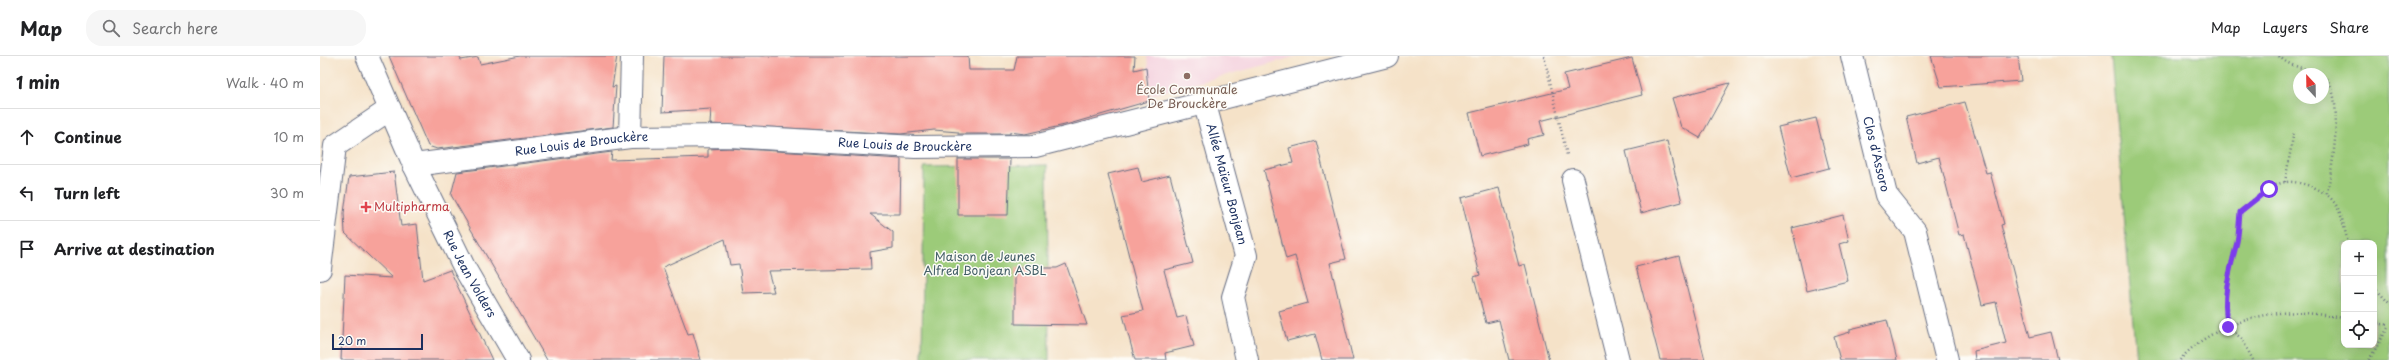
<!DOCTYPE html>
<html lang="en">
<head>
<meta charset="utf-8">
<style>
	:root { --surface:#fff; --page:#f6f6f6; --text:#202124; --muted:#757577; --line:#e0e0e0 }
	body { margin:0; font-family:"Playpen Sans",sans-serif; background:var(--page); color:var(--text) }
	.controls { position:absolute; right:12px; bottom:12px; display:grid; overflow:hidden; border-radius:8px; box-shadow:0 4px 16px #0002 }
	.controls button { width:36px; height:36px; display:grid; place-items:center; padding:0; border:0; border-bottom:1px solid var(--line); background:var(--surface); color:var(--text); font:20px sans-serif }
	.compass { position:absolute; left:1973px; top:12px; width:36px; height:36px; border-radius:50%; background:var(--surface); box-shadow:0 4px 16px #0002; rotate:338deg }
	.scale { position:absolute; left:12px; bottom:10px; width:91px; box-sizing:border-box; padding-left:4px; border:2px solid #1b2f5e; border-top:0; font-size:11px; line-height:14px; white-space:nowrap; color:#1b2f5e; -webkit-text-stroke:3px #fdfcf7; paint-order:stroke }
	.stop { position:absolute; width:12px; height:12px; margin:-9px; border:3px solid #7c3aed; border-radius:50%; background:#fff }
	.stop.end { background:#7c3aed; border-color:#fff; box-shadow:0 1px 4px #0008 }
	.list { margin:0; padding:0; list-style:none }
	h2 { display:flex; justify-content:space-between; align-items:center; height:52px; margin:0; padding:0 16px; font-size:17px }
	h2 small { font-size:13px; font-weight:400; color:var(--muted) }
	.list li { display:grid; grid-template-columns:26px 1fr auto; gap:12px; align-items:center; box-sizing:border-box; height:56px; padding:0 16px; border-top:1px solid var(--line) }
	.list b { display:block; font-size:15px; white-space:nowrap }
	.list em { font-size:13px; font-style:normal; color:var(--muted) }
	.icon { flex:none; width:22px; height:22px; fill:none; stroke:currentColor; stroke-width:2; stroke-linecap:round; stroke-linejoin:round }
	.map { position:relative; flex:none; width:2069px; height:304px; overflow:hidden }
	header { display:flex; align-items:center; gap:24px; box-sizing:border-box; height:56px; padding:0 20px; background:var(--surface); border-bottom:1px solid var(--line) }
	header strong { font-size:19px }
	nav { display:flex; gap:22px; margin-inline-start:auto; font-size:14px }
	.search { width:280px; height:36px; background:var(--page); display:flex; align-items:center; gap:10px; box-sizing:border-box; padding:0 14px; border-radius:16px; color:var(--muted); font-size:15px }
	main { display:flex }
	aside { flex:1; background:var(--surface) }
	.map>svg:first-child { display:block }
</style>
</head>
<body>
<header>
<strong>Map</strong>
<div class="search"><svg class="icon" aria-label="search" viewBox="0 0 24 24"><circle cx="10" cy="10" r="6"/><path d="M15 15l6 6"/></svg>Search here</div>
<nav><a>Map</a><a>Layers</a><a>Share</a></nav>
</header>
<main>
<aside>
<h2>1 min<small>Walk · 40 m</small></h2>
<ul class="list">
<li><svg class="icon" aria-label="ahead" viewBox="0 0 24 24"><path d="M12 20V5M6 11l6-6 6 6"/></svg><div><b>Continue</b></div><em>10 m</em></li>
<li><svg class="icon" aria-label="left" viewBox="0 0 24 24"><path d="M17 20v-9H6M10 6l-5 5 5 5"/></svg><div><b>Turn left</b></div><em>30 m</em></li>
<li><svg class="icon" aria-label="arrive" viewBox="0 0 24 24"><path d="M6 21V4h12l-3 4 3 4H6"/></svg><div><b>Arrive at destination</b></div></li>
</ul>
</aside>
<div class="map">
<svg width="2069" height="304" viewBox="0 0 2069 304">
	<rect width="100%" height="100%" fill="#fdfcf7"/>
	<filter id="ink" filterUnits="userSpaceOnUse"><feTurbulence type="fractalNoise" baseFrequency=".025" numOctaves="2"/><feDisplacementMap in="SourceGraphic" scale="8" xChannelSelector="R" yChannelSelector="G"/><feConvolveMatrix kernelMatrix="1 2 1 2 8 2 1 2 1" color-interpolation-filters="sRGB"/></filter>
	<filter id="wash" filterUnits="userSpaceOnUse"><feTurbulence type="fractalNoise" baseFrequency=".012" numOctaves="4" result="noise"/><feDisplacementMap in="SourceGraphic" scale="16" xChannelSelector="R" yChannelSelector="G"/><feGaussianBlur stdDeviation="0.9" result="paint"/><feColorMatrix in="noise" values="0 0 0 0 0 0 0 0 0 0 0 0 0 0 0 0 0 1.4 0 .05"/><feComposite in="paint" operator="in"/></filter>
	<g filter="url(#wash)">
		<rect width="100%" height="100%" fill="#f5e2c8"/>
		<!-- built -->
		<path fill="#f4cfdd" d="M 827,0 L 978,0 L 831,39 Z"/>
		<!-- green -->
		<path fill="#9ccb79" stroke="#5c7d6c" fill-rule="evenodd" d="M 1791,0 L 2069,0 L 2069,304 L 1816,304 ZM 1979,18 L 2003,18 L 2003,42 L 1979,42 ZM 2024,187 L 2054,187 L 2054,289 L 2024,289 Z
			M 727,109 L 729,304 L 602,304 L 604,111 Z"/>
		<g id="blocks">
			<!-- building -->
			<path fill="#f7a29b" d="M 69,0 L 139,0 L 141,4 L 158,1 L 160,8 L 200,0 L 297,0 L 292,31 L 296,30 L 293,71 L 117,93 L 108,90 Z
				M 344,0 L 648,0 L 649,14 L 694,14 L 697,0 L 815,0 L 814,14 L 826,11 L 829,45 L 749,68 L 705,78 L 690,76 L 690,78 L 638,78 L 638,76 L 614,74 L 581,78 L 390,68 L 391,53 L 342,56 Z
				M 1611,0 L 1698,0 L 1701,25 L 1621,31 Z
				M 1312,2 L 1322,39 L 1220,65 L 1224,79 L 1207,83 L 1208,88 L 1160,100 L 1149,57 L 1248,33 L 1244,18 Z
				M 1410,27 L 1380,82 L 1361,71 L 1352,42 Z
				M 1645,46 L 1666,117 L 1670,116 L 1684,168 L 1681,169 L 1710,281 L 1731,276 L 1738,304 L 1655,304 L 1654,295 L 1686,287 L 1676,246 L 1662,249 L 1644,178 L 1639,179 L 1619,101 L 1597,107 L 1586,61 Z
				M 1496,62 L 1509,112 L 1471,122 L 1458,71 Z
				M 996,85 L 1026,203 L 1010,207 L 1033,304 L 1002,304 L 995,278 L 967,285 L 959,255 L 988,247 L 975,200 L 966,203 L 944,114 L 973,107 L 969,92 Z
				M 1347,85 L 1362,146 L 1321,157 L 1306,95 Z
				M 409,92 L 581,103 L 580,158 L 550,158 L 573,176 L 573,192 L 550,196 L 551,213 L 448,215 L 454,236 L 423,237 L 419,208 L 410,209 L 405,183 L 343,211 L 368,278 L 373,277 L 381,304 L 227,304 L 131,139 L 137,116 L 292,96 L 291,104 L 388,101 L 388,93 Z
				M 638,103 L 690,103 L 688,159 L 638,159 Z
				M 818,111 L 822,126 L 850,119 L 873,207 L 844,214 L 857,262 L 866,260 L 874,290 L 845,297 L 846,304 L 815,304 L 803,259 L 823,255 L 788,118 Z
				M 74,116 L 81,170 L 97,168 L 103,224 L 130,214 L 172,304 L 21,304 L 25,219 L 72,222 L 25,177 L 24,157 L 29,121 Z
				M 1179,132 L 1199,210 L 1205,208 L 1229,304 L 1189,304 L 1179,264 L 1166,267 L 1154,221 L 1160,219 L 1141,142 Z
				M 1523,159 L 1529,185 L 1519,188 L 1528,225 L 1487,235 L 1472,172 Z
				M 1359,200 L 1385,304 L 1340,304 L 1316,211 Z
				M 746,208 L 767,269 L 695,268 L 695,212 L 737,212 Z
				M 1567,264 L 1577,304 L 1520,304 L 1514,281 L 1530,276 L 1530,273 Z"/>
		</g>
	</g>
	<g filter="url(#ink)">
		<use href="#blocks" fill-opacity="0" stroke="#676e83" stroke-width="1"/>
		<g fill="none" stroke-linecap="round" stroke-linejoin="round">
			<defs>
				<g id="minor">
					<path id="s1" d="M 1532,0 L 1566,139 L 1595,175 L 1627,304"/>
					<path id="s2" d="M 884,45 L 926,200 L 913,241 L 927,304"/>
					<path d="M 310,81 L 312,0"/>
					<path id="s3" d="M 94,109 L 310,81 L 409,80 L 595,91 L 715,90 L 1067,0"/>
					<path d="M 1253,124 L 1298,304"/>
					<path d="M 0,213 L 15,90 L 70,53"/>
				</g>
				<g id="tertiary">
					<path id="s4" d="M 47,0 L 94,109 L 145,213 L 198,304"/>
				</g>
			</defs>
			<!-- minor casing -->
			<use href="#minor" stroke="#676e83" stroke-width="24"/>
			<!-- tertiary casing -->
			<use href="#tertiary" stroke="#676e83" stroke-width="24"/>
			<!-- path -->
			<path stroke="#676e83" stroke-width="2.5" stroke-dasharray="1 3" stroke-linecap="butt" d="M 1224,0 L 1247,99
				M 1959,0 C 1970,12 1985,11 1999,18
				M 2003,20 C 2026,36 2012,113 2007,137
				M 1965,126 L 1974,75
				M 2054,231 L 2069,247
				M 2054,267 L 2069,269
				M 1860,304 C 1882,277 1925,261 1959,257 C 1981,255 2003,259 2024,262
				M 1933,304 L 1922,283 L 1908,271 L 1905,257 L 1906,226 L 1917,185 L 1920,156 C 1932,146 1949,128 1966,126 C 1974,125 1985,128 1993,131 C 2021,143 2021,160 2028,187
				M 2049,304 L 2069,270"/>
			<!-- minor -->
			<use href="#minor" stroke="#fff" stroke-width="22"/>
			<!-- tertiary -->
			<use href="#tertiary" stroke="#fff" stroke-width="22"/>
		</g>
	</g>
	<g fill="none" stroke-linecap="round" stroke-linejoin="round" filter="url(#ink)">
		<!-- route -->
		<path stroke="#7c3aed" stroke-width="5" d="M 1908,271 C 1901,241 1910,215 1917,186 C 1919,176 1919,166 1920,156 L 1949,133"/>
	</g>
	<!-- markers -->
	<circle fill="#8d6e63" stroke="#fdfcf7" stroke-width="1.5" cx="867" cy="20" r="4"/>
	<path fill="#e0444e" stroke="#fdfcf7" stroke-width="1.5" d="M44 145h4v4h4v4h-4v4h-4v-4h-4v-4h4z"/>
	<g text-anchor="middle" stroke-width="3" stroke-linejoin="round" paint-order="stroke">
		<!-- education labels -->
		<g font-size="12" fill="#785e54" stroke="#fdfcf7">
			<text x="867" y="38">École Communale<tspan x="867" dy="14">De Brouckère</tspan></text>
		</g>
		<!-- street labels -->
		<g font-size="12" fill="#1b2f5e" stroke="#fdfcf7">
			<text dy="4" stroke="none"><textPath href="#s3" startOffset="493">Rue Louis de Brouckère</textPath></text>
			<text dy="4" stroke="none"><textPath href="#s3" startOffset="169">Rue Louis de Brouckère</textPath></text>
			<text dy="4" stroke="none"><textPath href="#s1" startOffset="101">Clos d'Assoro</textPath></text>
			<text dy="4" stroke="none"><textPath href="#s2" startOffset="86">Allée Maïeur Bonjean</textPath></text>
			<text dy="4" stroke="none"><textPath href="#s4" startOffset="241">Rue Jean Volders</textPath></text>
		</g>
		<!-- health labels -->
		<g font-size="12" fill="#be3a42" stroke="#fdfcf7" text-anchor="start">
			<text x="54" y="155">Multipharma</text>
		</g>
		<!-- park labels -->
		<g font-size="12" fill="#425e66" stroke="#fdfcf7">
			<text x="665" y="205">Maison de Jeunes<tspan x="665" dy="14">Alfred Bonjean ASBL</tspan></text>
		</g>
	</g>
</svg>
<div class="controls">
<button>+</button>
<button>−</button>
<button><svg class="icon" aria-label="locate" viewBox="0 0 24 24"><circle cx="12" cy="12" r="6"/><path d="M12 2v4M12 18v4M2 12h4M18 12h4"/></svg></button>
</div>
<svg class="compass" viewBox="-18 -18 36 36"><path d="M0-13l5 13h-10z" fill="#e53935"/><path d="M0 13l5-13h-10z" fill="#757577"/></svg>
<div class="scale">20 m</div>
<div class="stop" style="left:1949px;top:133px"></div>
<div class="stop end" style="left:1908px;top:271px"></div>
</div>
</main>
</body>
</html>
